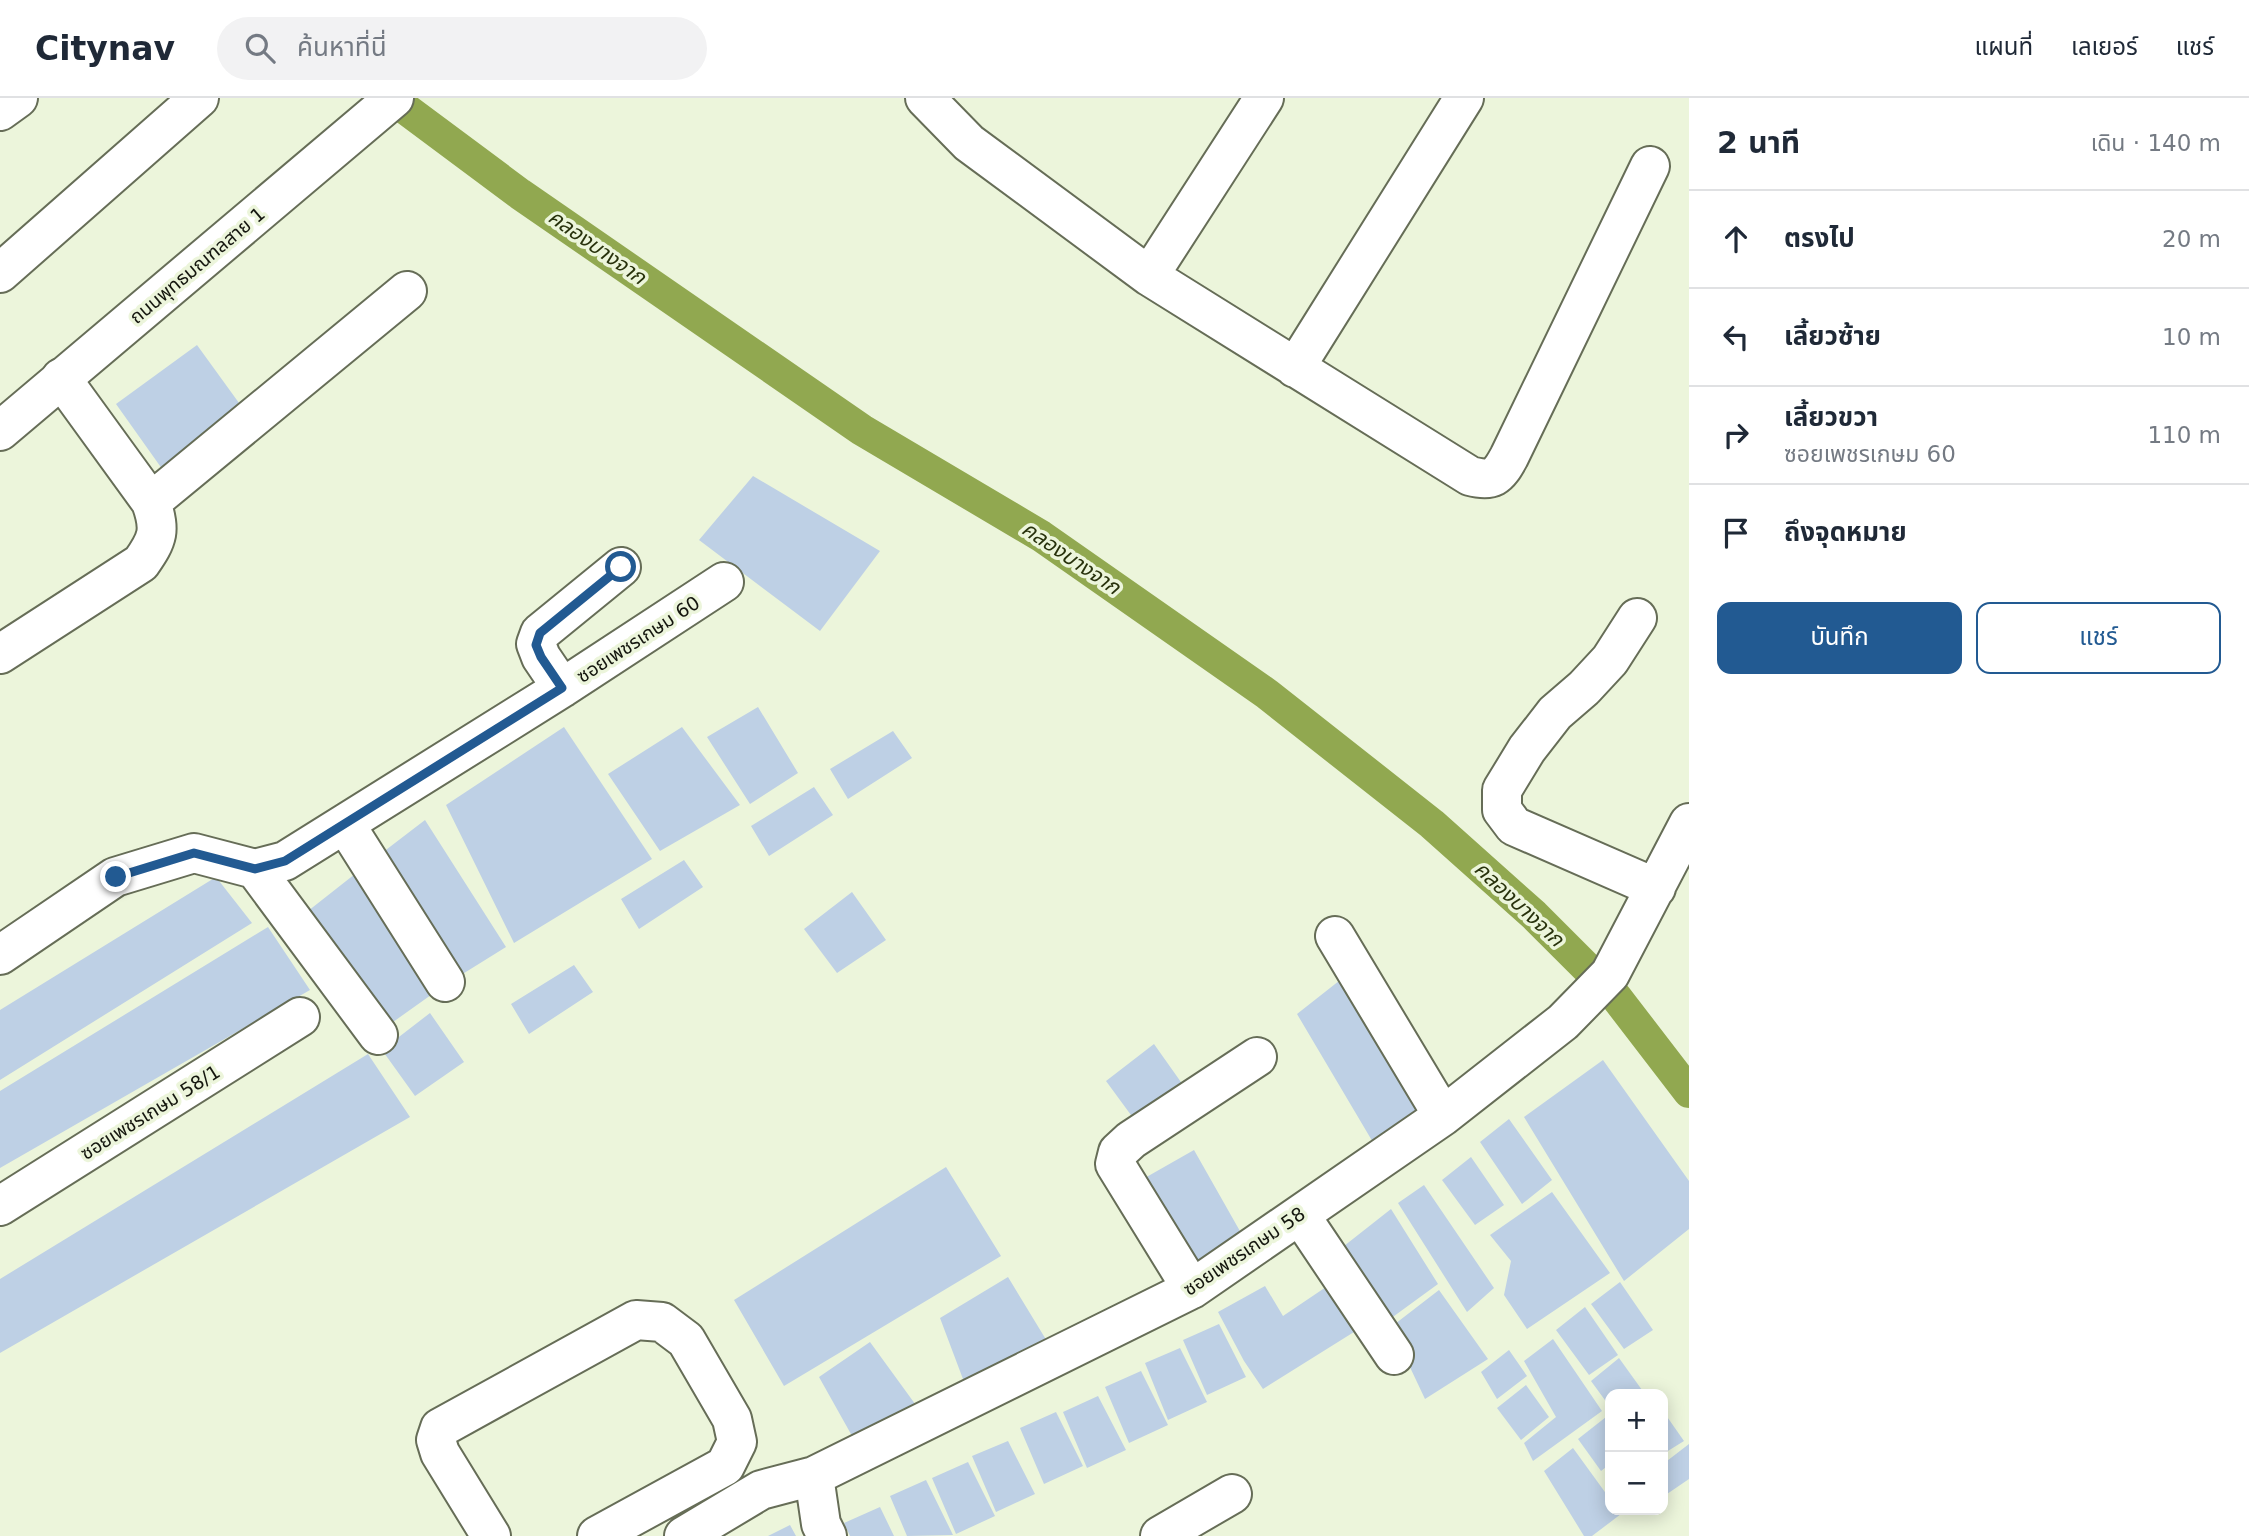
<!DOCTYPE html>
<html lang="th">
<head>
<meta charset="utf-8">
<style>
	:root { --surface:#fff; --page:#f2f2f3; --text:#1f2937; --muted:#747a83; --line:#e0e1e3; --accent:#225a92 }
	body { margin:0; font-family:"DejaVu Sans","Noto Sans Thai",sans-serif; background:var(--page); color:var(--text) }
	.controls { position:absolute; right:21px; bottom:21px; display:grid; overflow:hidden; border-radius:14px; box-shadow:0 4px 18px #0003 }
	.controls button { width:63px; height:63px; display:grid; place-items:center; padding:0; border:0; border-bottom:2px solid var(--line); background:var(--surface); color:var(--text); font:35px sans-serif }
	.stop { position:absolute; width:21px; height:21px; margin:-16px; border:5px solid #225a92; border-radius:50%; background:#fff }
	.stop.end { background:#225a92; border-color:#fff; box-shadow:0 2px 7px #0008 }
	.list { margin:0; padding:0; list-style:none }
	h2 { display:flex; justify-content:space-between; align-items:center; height:91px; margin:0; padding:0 28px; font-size:30px }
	h2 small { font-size:23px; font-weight:400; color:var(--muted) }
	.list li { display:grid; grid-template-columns:46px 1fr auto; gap:21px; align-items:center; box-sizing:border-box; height:98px; padding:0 28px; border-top:2px solid var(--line) }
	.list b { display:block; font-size:26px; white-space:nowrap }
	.list p { margin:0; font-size:23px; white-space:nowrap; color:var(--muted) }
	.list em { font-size:23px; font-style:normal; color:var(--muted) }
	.actions { display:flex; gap:14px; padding:21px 28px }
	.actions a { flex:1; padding:16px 0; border:2px solid var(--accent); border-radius:14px; text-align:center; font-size:24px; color:var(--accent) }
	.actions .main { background:var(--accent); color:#fff }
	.icon { flex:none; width:38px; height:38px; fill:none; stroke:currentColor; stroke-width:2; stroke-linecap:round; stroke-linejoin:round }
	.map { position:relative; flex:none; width:1689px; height:1438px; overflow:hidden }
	header { display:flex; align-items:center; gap:42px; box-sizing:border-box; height:98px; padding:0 35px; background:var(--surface); border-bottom:2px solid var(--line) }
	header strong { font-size:33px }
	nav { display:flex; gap:38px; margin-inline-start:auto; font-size:24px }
	.search { width:490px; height:63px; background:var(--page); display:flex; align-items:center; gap:18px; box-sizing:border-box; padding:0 24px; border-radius:38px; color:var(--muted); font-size:26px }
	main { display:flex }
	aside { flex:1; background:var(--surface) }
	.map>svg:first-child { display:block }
</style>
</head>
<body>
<header>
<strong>Citynav</strong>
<div class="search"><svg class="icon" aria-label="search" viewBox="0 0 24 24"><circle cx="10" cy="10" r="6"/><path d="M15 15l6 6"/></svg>ค้นหาที่นี่</div>
<nav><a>แผนที่</a><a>เลเยอร์</a><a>แชร์</a></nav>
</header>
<main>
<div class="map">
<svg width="1689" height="1438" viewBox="0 0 1689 1438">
	<rect width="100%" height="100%" fill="#ecf5db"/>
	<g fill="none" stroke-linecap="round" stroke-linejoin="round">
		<!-- canal -->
		<path stroke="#91a850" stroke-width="32" d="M 391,0 L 520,96 L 862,332 L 1041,438 L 1267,596 L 1432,726 L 1534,817 L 1616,899 L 1689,994"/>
	</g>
	<!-- building -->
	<path fill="#bed0e5" d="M 197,247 L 247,316 L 165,375 L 116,306 Z
		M 753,378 L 880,453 L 820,533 L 699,442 Z
		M 758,609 L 798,675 L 750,706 L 707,639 Z
		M 564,629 L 652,761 L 514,845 L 446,707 Z
		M 682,629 L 740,707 L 660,753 L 608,676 Z
		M 893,633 L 912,660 L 848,701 L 830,671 Z
		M 814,689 L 833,717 L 769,758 L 751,728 Z
		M 425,722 L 506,849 L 461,877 L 378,758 Z
		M 684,762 L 703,789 L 639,831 L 621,801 Z
		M 355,776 L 438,892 L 386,929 L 308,813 Z
		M 216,779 L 252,825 L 0,982 L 0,912 Z
		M 852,794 L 886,842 L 837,875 L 804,831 Z
		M 268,829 L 310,892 L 0,1070 L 0,993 Z
		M 574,867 L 593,894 L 529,936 L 511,906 Z
		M 1344,879 L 1426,1010 L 1374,1046 L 1297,916 Z
		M 430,915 L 464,964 L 415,998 L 382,952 Z
		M 1154,946 L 1188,994 L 1139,1028 L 1106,983 Z
		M 368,956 L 410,1019 L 0,1255 L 0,1181 Z
		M 1603,962 L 1689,1083 L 1689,1131 L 1624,1183 L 1524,1019 Z
		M 1509,1021 L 1552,1082 L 1522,1106 L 1480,1044 Z
		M 1194,1052 L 1245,1142 L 1196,1176 L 1143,1081 Z
		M 1471,1059 L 1504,1107 L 1475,1127 L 1442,1082 Z
		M 946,1069 L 1001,1158 L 784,1288 L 734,1202 Z
		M 1424,1087 L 1494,1190 L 1467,1214 L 1398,1105 Z
		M 1552,1094 L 1610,1175 L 1527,1231 L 1504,1197 L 1511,1163 L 1490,1137 Z
		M 1391,1111 L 1438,1186 L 1390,1221 L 1344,1148 Z
		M 1008,1179 L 1056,1258 L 966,1289 L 940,1220 Z
		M 1620,1184 L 1653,1232 L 1624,1251 L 1591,1206 Z
		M 1329,1187 L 1354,1234 L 1263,1291 L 1244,1263 L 1218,1214 L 1265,1188 L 1283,1218 Z
		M 1439,1192 L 1488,1261 L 1425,1301 L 1391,1229 Z
		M 1585,1209 L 1618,1257 L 1589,1277 L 1556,1232 Z
		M 1219,1226 L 1246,1279 L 1207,1297 L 1183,1242 Z
		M 1553,1241 L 1602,1313 L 1533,1363 L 1524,1345 L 1556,1319 L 1524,1263 Z
		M 870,1244 L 918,1310 L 856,1345 L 819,1279 Z
		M 1180,1250 L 1207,1304 L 1168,1322 L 1145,1265 Z
		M 1509,1252 L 1527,1278 L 1497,1301 L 1481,1274 Z
		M 1619,1260 L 1642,1292 L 1637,1296 L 1610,1296 L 1610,1309 L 1591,1283 Z
		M 1141,1273 L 1168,1327 L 1129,1345 L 1105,1289 Z
		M 1526,1287 L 1549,1319 L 1521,1342 L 1497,1310 Z
		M 1098,1298 L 1126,1352 L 1087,1370 L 1063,1314 Z
		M 1663,1313 L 1684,1343 L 1663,1356 Z
		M 1056,1314 L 1083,1368 L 1044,1386 L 1020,1330 Z
		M 1606,1319 L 1610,1324 L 1610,1366 L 1601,1373 L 1578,1341 Z
		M 1008,1343 L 1035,1396 L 996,1414 L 972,1358 Z
		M 1689,1346 L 1689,1381 L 1667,1396 L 1663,1389 L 1663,1366 Z
		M 1573,1350 L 1610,1401 L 1610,1412 L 1618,1412 L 1621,1416 L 1592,1438 L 1584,1438 L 1544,1373 Z
		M 968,1364 L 995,1418 L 956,1436 L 932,1380 Z
		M 926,1382 L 953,1437 L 907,1438 L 890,1398 Z
		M 880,1409 L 894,1438 L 850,1438 L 844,1425 Z
		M 790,1427 L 796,1438 L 768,1438 Z"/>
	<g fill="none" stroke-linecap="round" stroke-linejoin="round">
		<defs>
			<path id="minor" d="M 925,0 L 969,45 L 1149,178 L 1470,378 C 1493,384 1498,379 1509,359 L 1650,68
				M 0,13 L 18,0
				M 1149,178 L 1264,0
				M 1295,270 L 1464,0
				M 151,404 L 407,193
				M 1637,520 L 1610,562 L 1584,590 L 1555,615 L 1527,651 L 1502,692 L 1502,712 L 1514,728 L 1656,790
				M 0,556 L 141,465 C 158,441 161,432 151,404 L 61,280
				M 562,590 L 541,559 L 536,546 L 540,535 L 621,469
				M 345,726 L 445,884
				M 255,771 L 378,937
				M 1335,838 L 1443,1018
				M 0,857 L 115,779 L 194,755 L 255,771 L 285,763 L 562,590 L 724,484
				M 0,1108 L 300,919
				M 1300,1117 L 1394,1257
				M 1192,1191 L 1115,1066 L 1118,1054 L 1131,1042 L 1257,959
				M 814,1378 L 821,1426 L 827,1438
				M 491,1438 L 440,1355 L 436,1342 L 440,1330 L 636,1222 L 662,1224 L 686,1242 L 732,1321 L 737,1344 L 725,1368 L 597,1438
				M 684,1438 L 761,1392 L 814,1378 L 1192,1191 L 1443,1018 L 1563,924 L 1610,876 L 1689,725
				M 1160,1438 L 1232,1396"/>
			<path id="major" d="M 0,175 L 199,0
				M 0,333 L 394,0"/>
		</defs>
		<!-- minor casing -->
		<use href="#minor" stroke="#666d57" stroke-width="42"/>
		<!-- major casing -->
		<use href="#major" stroke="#666d57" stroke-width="42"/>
		<!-- minor -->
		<use href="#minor" stroke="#fff" stroke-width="38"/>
		<!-- major -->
		<use href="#major" stroke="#fff" stroke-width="38"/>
	</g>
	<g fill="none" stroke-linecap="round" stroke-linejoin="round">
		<!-- route -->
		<path stroke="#225a92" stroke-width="9" d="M 116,779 L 194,755 L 255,771 L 285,763 L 562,590 L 541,559 L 536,547 L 540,535 L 621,469"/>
	</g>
	<g text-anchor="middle" stroke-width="7" stroke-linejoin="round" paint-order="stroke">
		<!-- street labels -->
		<g font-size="19" fill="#14160e" stroke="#ecf5db">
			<text transform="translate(197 167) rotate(-40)" y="7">ถนนพุทธมณฑลสาย 1</text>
			<text transform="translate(638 541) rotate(-33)" y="7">ซอยเพชรเกษม 60</text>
			<text transform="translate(150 1014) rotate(-32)" y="7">ซอยเพชรเกษม 58/1</text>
			<text transform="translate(1244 1153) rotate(-34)" y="7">ซอยเพชรเกษม 58</text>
		</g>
		<!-- water labels -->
		<g font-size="21" font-style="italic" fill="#28320c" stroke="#ecf5db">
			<text transform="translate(597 149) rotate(35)" y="7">คลองบางจาก</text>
			<text transform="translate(1071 460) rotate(34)" y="7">คลองบางจาก</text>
			<text transform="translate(1519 806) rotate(43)" y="7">คลองบางจาก</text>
		</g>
	</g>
</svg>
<div class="controls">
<button>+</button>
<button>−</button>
</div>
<div class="stop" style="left:621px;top:469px"></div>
<div class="stop end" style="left:116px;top:779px"></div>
</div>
<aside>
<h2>2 นาที<small>เดิน · 140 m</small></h2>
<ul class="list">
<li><svg class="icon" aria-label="ahead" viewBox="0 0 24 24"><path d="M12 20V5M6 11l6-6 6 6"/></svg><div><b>ตรงไป</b></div><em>20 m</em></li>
<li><svg class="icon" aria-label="left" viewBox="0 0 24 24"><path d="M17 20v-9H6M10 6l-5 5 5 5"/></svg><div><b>เลี้ยวซ้าย</b></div><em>10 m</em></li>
<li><svg class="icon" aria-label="right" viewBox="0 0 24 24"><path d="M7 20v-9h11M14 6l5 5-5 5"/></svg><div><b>เลี้ยวขวา</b><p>ซอยเพชรเกษม 60</p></div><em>110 m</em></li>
<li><svg class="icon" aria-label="arrive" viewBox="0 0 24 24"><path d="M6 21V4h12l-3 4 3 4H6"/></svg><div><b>ถึงจุดหมาย</b></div></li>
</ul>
<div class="actions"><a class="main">บันทึก</a><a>แชร์</a></div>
</aside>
</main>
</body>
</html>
